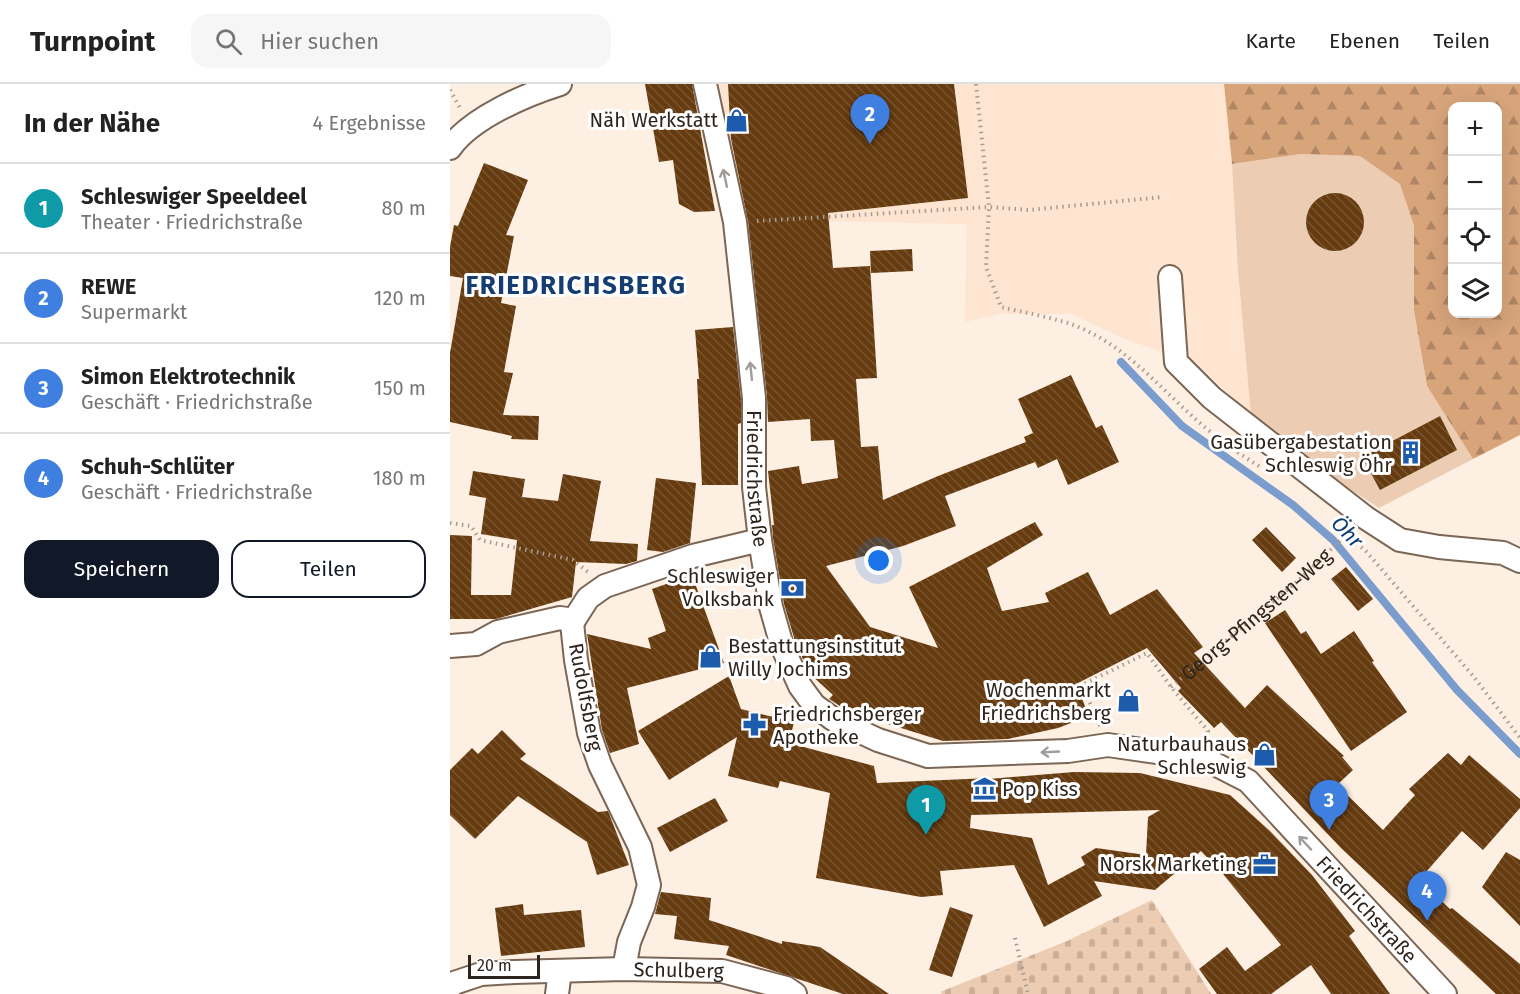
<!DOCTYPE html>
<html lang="de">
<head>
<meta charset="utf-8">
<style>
	:root { --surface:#fff; --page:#f6f6f6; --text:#222; --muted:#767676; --line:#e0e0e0; --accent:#111827 }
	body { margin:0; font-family:"Fira Sans",sans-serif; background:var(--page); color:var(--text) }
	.controls { position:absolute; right:18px; top:18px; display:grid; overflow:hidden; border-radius:12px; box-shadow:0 6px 24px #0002 }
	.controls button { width:54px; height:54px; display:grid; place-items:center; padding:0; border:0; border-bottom:2px solid var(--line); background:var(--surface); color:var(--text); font:30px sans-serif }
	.scale { position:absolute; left:18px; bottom:15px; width:72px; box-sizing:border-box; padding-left:6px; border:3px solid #2d241d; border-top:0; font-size:16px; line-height:21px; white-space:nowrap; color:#2d241d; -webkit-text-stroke:4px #fff; paint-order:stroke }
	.you { position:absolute; left:429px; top:477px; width:21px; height:21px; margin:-15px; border:4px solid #fff; border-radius:50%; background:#1a73e8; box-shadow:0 0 0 9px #1a73e833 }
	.badge { display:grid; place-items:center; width:39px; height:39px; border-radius:50%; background:var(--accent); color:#fff; font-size:20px; font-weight:700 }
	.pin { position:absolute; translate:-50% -50px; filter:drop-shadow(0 2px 3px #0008) }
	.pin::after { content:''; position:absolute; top:32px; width:21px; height:18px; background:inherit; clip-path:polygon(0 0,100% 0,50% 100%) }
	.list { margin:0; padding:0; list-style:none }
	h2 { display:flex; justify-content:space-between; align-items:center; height:78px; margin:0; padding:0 24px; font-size:26px }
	h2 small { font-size:20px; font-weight:400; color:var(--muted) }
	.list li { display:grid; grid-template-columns:39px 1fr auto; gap:18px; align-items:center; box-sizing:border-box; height:90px; padding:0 24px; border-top:2px solid var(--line) }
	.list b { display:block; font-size:22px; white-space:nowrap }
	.list p { margin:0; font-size:20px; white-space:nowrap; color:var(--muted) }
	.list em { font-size:20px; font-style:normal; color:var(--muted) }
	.actions { display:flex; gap:12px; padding:18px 24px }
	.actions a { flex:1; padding:14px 0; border:2px solid var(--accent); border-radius:18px; text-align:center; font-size:21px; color:var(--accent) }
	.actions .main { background:var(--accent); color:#fff }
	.icon { flex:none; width:33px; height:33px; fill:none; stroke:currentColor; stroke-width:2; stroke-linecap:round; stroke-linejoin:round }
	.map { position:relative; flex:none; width:1070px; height:910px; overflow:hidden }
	header { display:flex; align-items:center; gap:36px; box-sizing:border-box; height:84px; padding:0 30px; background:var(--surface); border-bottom:2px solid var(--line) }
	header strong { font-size:28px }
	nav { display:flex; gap:33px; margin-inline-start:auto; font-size:21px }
	.search { width:420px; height:54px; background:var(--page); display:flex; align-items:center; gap:15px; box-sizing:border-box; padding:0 21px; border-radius:18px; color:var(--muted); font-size:22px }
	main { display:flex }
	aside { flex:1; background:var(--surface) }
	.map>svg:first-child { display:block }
</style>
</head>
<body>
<header>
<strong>Turnpoint</strong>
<div class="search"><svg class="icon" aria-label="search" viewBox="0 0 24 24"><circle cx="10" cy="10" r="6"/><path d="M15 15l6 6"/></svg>Hier suchen</div>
<nav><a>Karte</a><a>Ebenen</a><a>Teilen</a></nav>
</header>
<main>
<aside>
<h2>In der Nähe<small>4 Ergebnisse</small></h2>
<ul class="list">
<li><span class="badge" style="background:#0f9aa8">1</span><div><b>Schleswiger Speeldeel</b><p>Theater · Friedrichstraße</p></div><em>80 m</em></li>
<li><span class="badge" style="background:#3f7fe0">2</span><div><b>REWE</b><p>Supermarkt</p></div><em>120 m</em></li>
<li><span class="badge" style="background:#3f7fe0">3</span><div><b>Simon Elektrotechnik</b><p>Geschäft · Friedrichstraße</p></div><em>150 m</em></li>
<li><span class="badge" style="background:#3f7fe0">4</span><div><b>Schuh-Schlüter</b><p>Geschäft · Friedrichstraße</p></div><em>180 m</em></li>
</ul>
<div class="actions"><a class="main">Speichern</a><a>Teilen</a></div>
</aside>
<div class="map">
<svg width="1070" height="910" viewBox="0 0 1070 910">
	<defs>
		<pattern id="forest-firs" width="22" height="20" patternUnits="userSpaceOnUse" patternTransform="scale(1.5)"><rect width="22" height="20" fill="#d8a57b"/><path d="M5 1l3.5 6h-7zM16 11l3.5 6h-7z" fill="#b08664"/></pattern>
		<pattern id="cemetery-stones" width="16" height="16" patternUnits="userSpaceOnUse" patternTransform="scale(1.5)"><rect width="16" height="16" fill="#ecccb2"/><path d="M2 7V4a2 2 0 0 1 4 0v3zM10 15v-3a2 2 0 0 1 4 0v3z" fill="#cbaf99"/></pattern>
		<pattern id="building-back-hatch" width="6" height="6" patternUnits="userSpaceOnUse" patternTransform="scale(1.5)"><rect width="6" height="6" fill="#663b0f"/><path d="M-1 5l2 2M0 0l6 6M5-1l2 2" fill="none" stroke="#785531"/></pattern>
	</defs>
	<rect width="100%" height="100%" fill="#feefe3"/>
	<!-- built -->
	<path fill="#fee5d1" d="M 262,0 L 774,0 L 782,80 L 788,187 L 801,331 L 746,279 L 677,256 L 621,230 L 550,230 L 515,238 L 517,140 L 355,137 L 289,142 Z"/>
	<!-- grass -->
	<path fill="#ecccb2" d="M 851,70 L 911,72 L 950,99 L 964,142 L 964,227 L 977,302 L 1023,375 L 929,424 L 886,396 L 801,331 L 788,187 L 782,80 Z"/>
	<!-- forest -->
	<path fill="url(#forest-firs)" fill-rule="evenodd" d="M 774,0 L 1070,0 L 1070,351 L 1023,375 L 977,302 L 964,227 L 964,142 L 950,100 L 910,72 L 851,70 L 782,80 ZM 1002,22 L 1048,22 L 1048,230 L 1002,230 Z"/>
	<!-- cemetery -->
	<path fill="url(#cemetery-stones)" d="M 702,816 L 761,910 L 492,910 L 490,908 L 617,857 Z"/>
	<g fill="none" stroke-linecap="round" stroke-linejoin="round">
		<!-- stream -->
		<path stroke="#7a9dce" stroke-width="8" d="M 671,278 L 732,342 L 843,421 L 883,456 L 1007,606 L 1070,670"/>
	</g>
	<!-- building -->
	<path fill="url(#building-back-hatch)" fill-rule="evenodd" d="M 195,0 L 242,0 L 265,127 L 244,128 L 229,120 L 223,76 L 209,78 Z
		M 278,0 L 504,0 L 518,114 L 378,129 L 383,184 L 420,182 L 427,294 L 406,295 L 411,363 L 428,362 L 433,416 L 488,392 L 576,358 L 574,353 L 583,349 L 568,315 L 621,291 L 646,344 L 652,341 L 669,378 L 618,401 L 607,375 L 588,384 L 585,378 L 495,412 L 506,442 L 453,462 L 376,482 L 420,543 L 488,564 L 459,503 L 585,438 L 593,451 L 537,484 L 552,527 L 599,518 L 595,509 L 638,488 L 660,531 L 707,505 L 753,563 L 744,569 L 795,624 L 817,601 L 894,672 L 892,673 L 903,686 L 887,701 L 933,746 L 965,711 L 959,705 L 998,669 L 1011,681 L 1019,671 L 1070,715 L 1070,724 L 1033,766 L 1012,747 L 969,796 L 1000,825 L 1002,824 L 1070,880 L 1070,910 L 1046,910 L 891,764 L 771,638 L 764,644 L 728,607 L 731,604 L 697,564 L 626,600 L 639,632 L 608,644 L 558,655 L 493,657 L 438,640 L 440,635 L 399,624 L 396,626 L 379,615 L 383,611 L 359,589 L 345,557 L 334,520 L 323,454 L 322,441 L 324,441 L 318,387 L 349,382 L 352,400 L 388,394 L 384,356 L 361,357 L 360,335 L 318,338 L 317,313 L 298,137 L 281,55 Z
		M 34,79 L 78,96 L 56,151 L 64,152 L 51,219 L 66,222 L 54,288 L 63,289 L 53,331 L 89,332 L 88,356 L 61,355 L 62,352 L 0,338 L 0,269 L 13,194 L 0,192 L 0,163 L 4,141 L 8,142 Z
		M856 138a29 29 0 1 1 58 0a29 29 0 1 1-58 0Z
		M 462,165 L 463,187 L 421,189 L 420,167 Z
		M 283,243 L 291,315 L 291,339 L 288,340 L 288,401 L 252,401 L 247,295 L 249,295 L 245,246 Z
		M 990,332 L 1007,366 L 930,406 L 912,373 Z
		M 23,387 L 75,395 L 72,413 L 108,417 L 113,390 L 151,397 L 140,457 L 188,460 L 187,477 L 176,480 L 126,478 L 122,513 L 46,535 L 0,535 L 0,451 L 22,452 L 21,511 L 61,511 L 67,456 L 31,450 L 36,414 L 19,411 Z
		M 206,394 L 246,399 L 240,459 L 213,468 L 197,466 Z
		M 816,443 L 846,474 L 832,488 L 802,456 Z
		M 896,483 L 923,515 L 908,527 L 881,495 Z
		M 242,491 L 274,579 L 177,604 L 189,660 L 160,669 L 152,646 L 137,550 L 201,565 L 198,554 L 216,547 L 202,505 Z
		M 835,526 L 851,550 L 856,547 L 871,570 L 904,547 L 924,577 L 922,578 L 957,628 L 901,667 L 815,539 Z
		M 279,592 L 291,625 L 344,638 L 339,659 L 424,682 L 427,699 L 539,694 L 539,695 L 624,688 L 690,689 L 780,711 L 820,747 L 862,791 L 905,847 L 899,852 L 940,910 L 881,910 L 861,881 L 821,910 L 767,910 L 749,885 L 777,863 L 795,887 L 831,861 L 773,790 L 751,767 L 705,806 L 644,797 L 652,812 L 594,843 L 564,781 L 490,787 L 493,811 L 471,813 L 366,794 L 380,709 L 330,697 L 328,704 L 278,692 L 287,653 L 219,696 L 188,647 ZM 710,726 L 698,733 L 696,771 L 646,764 L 631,773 L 635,781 L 598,801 L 582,754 L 520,744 L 521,731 Z
		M 52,646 L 76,670 L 70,675 L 148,728 L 158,727 L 179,781 L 147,791 L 137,758 L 68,712 L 25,755 L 0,731 L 0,686 L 22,664 L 28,670 Z
		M 265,714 L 278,737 L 220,768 L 207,744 Z
		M 1056,768 L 1070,776 L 1070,842 L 1032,803 Z
		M 211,808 L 261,814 L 259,836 L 332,860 L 332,857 L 370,863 L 439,910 L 393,910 L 276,871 L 279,862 L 224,855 L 227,832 L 205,830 Z
		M 73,820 L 74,831 L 131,826 L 135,863 L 51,872 L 45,824 Z
		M 500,823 L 523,831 L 502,893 L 479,886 Z"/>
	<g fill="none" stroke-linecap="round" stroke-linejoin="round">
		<defs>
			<g id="minor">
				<path id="s2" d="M 255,0 L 285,138 L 304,314 L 304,403 L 310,456 L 321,523 L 332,562 L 350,602 L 364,621 L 383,635 L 428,656 L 478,672 L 618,667 L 658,661 L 755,675 L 798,697 L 995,910"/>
				<path d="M 0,64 C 21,34 75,11 110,0"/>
				<path d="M 720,193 L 726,278 L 762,314 L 916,434 L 950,456 L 989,463 L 1053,469 L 1070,477"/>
				<path d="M 0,562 L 26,560 L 48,548 L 110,534 L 124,536"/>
				<path d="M 174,885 L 179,858 L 193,823 L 199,801 L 190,763 L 150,681 L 139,649 L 126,576 L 122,539 L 138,514 L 155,502 L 243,472 L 310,456"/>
				<path id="s3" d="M 0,903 L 4,899 L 31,890 L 64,888 L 174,885 L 272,887 L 336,904 L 345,910"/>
				<path d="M 107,910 L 110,887"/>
			</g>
		</defs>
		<!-- minor casing -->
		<use href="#minor" stroke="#7b6655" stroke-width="26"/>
		<!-- path -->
		<g stroke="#a79b91" stroke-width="4" stroke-dasharray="1.5 4.5" stroke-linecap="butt">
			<path d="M 526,0 L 539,123 L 536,183 L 551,223 C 575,229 608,234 631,244 C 675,263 707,300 742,332 C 763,351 787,369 812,384"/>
			<path d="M 0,6 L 10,24"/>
			<path d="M 307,137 L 539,123 L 579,126 L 713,113"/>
			<path d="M 0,439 L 21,442 L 30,456 L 123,476 L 138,488"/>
			<path d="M 897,452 L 915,466 L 1024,593 L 1070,654"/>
			<path id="s1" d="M 721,603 L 849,496 L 897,450"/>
			<path d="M 650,642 L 632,601 L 697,569 L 721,603 L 758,647 L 757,652"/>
			<path d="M 565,854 L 578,910"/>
		</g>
		<!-- minor -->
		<use href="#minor" stroke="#fff" stroke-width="22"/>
	</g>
	<!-- one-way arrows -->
	<defs><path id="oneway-shaft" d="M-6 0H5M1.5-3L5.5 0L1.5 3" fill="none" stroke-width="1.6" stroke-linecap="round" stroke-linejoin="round" transform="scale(1.5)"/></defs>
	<g stroke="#a09c99">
		<use href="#oneway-shaft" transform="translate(275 94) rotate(-102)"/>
		<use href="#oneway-shaft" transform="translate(301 287) rotate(-96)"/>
		<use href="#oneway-shaft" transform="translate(600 668) rotate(177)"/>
		<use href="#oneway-shaft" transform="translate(855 759) rotate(-133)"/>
	</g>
	<!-- icons -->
	<defs>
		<symbol id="shop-bare" viewBox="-9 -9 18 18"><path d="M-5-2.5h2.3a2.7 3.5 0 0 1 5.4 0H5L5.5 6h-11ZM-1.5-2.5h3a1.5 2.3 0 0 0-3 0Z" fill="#1d5cad" stroke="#fff" stroke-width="2.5" paint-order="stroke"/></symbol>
		<symbol id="building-bare" viewBox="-9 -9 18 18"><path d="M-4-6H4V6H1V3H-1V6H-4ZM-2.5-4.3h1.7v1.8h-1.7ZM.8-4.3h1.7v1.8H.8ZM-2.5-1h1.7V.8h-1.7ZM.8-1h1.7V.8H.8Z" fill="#1d5cad" stroke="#fff" stroke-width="2.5" paint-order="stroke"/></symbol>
		<symbol id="bank-bare" viewBox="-9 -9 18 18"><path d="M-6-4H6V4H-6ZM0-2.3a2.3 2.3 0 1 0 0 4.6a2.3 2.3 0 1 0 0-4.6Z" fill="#1d5cad" stroke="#fff" stroke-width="2.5" paint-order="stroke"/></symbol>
		<symbol id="pharmacy-bare" viewBox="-9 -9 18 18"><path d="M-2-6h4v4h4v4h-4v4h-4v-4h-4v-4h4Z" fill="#1d5cad" stroke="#fff" stroke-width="2.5" paint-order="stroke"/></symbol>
		<symbol id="museum-bare" viewBox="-9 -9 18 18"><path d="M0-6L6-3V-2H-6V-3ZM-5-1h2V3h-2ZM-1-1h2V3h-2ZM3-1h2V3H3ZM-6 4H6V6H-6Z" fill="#1d5cad" stroke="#fff" stroke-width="2.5" paint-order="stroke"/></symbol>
		<symbol id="office-bare" viewBox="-9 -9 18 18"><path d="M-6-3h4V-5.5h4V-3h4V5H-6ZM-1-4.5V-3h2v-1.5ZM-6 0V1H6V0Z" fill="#1d5cad" stroke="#fff" stroke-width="2.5" paint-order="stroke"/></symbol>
	</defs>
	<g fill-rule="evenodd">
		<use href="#shop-bare" x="270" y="20" width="33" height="33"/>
		<use href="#building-bare" x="944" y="352" width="33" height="33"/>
		<use href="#bank-bare" x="326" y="488" width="33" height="33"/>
		<use href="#shop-bare" x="244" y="556" width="33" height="33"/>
		<use href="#shop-bare" x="662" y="600" width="33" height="33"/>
		<use href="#pharmacy-bare" x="288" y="624" width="33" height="33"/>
		<use href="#shop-bare" x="798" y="654" width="33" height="33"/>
		<use href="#museum-bare" x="518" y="688" width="33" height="33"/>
		<use href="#office-bare" x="798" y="764" width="33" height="33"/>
	</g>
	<g text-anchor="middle" stroke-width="6" stroke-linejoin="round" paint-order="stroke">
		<!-- poi labels -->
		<g font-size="20" fill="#2d241d" stroke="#fff" text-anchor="end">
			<text x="268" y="43">Näh Werkstatt</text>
			<text x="942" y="365">Gasübergabestation<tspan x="942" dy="23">Schleswig Öhr</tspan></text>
			<text x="324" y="499">Schleswiger<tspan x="324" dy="23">Volksbank</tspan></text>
			<text x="278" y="569" text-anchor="start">Bestattungsinstitut<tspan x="278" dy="23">Willy Jochims</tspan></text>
			<text x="661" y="613">Wochenmarkt<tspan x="661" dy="23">Friedrichsberg</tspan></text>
			<text x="323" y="637" text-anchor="start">Friedrichsberger<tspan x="323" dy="23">Apotheke</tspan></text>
			<text x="796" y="667">Naturbauhaus<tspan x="796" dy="23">Schleswig</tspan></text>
			<text x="552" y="712" text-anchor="start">Pop Kiss</text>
			<text x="797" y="787">Norsk Marketing</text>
		</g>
		<!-- street labels -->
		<g font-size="20" fill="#2d241d" stroke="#fff">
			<text dy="7" stroke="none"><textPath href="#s2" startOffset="399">Friedrichstraße</textPath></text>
			<text dy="7" stroke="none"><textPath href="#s1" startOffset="112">Georg-Pfingsten-Weg</textPath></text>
			<text transform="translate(136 613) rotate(79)" y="7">Rudolfsberg</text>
			<text dy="7" stroke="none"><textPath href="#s2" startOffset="1264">Friedrichstraße</textPath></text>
			<text dy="7" stroke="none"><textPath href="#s3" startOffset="232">Schulberg</textPath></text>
		</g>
		<!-- water labels -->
		<g font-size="21" font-style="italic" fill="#0b3a75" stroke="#fff">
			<text transform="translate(897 448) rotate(46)" y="7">Öhr</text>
		</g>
		<!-- district labels -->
		<g font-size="26" font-weight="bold" letter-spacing="1.5" fill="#163d71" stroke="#fff">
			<text x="126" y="210">FRIEDRICHSBERG</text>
		</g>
	</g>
</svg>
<div class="controls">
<button>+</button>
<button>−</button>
<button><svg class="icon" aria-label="locate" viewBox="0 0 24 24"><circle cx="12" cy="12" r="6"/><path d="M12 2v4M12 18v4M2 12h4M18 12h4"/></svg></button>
<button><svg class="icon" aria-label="layers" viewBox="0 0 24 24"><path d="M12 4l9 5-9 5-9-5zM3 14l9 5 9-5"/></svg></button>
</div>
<div class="scale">20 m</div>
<div class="you"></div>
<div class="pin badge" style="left:476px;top:751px;background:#0f9aa8">1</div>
<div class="pin badge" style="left:420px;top:60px;background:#3f7fe0">2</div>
<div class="pin badge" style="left:879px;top:746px;background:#3f7fe0">3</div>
<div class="pin badge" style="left:977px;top:837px;background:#3f7fe0">4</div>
</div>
</main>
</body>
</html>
